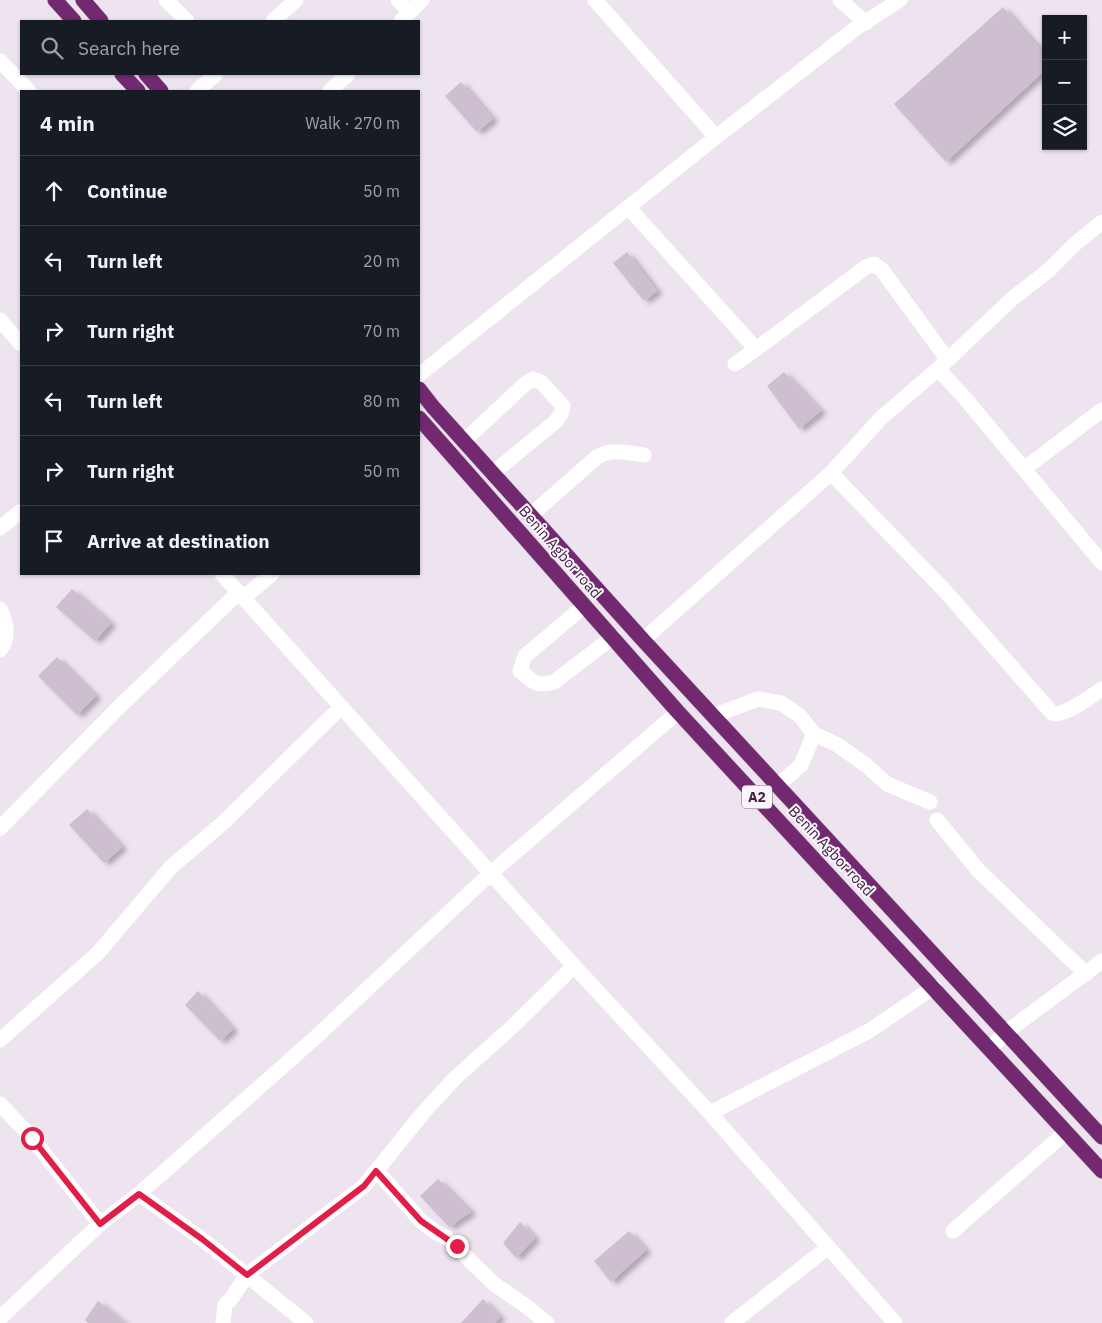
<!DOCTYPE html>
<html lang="en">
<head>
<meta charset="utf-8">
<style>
	:root { --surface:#171b24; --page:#242831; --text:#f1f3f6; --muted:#9ea1a6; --line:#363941 }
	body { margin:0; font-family:"IBM Plex Sans",sans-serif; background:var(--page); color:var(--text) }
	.controls { position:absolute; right:15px; top:15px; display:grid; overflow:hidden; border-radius:0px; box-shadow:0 1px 4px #0004 }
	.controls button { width:45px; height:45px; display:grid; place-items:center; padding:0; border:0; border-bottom:1px solid var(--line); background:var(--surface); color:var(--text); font:25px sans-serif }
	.stop { position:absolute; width:15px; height:15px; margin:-11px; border:4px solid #e11d48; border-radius:50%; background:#fff }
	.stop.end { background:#e11d48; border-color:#fff; box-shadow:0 1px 5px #0008 }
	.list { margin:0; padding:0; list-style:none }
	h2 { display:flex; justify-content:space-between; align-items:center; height:65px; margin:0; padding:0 20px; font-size:21px }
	h2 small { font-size:16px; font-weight:400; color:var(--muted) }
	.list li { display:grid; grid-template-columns:32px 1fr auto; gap:15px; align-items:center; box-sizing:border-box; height:70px; padding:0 20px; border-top:1px solid var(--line) }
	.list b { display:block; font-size:19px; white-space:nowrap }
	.list em { font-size:16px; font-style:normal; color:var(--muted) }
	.icon { flex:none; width:28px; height:28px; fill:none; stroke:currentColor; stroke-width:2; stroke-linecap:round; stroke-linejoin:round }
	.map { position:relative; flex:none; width:1102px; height:1323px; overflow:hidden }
	.search { position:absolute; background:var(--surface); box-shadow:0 1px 4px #0004; left:20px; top:20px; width:400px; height:55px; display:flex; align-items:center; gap:12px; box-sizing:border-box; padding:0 18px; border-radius:0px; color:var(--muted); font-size:19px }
	.panel { position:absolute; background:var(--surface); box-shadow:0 1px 4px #0004; left:20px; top:90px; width:400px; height:485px; border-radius:0px }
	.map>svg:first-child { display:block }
</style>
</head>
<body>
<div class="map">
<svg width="1102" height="1323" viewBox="0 0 1102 1323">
	<defs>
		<filter id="shadow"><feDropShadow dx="5.5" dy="3" stdDeviation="2.5" flood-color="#0004"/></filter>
	</defs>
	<rect width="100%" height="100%" fill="#ede4ef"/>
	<!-- building -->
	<path fill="#cdbfd0" filter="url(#shadow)" d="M 1003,7 L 1046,56 L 1046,69 L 946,162 L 894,104 Z
		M 461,82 L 493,119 L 477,132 L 445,96 Z
		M 627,252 L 657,291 L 644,301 L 613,263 Z
		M 784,372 L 821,411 L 799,429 L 767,386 Z
		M 72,589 L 111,623 L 95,641 L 56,607 Z
		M 57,657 L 96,696 L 77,715 L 38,676 Z
		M 87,809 L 122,847 L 104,863 L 69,825 Z
		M 198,991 L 233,1029 L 220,1041 L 185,1005 Z
		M 438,1179 L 471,1212 L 449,1227 L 420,1196 Z
		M 520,1222 L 535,1238 L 516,1258 L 503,1243 Z
		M 629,1231 L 646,1250 L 611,1282 L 594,1261 Z
		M 483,1299 L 500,1317 L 495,1323 L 461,1323 Z
		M 98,1301 L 125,1323 L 88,1323 L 85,1320 Z"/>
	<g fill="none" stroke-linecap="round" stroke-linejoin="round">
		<defs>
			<path id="highway" d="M 55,0 L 74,21
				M 83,0 L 101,21
				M 122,74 L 138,91
				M 146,74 L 161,91
				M 419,389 L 433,407 L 643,640 L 1102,1137
				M 419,418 L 678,712 L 1102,1171"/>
		</defs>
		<!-- highway casing -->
		<use href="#highway" stroke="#cac1ca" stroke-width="16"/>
		<!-- minor -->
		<path stroke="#fff" stroke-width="15" d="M 166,0 L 187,21
			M 398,0 L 410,12
			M 595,0 L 716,137
			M 840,0 L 866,23
			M 273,21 L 296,0
			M 401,21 L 422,0
			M 0,61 L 29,91
			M 197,91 L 216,74
			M 330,91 L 348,74
			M 628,207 L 756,349 L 735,364
			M 0,320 L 21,344
			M 756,349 L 866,267 L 874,264 L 882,270 L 947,359
			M 938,369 L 964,397 L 1102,563
			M 419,375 L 716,137 L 856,28 L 900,0
			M 464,441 L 525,384 L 533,379 L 541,382 L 563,406 L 561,414 L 555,422 L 493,473
			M 1024,469 L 1102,410
			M 831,473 L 945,591 L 1052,713 C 1065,717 1091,696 1102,689
			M 531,515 L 597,457 C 612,448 627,453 644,455
			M 0,528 L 21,511
			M 222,574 L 574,966 L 710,1113 L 895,1323
			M 243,598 L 272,574
			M 584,606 L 525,656 L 520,671 C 534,682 536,687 554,682 L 613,637
			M 0,609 C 7,623 10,637 0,650
			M 643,640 L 831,473 L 881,418 L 938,369 L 1013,298 L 1049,270 L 1076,243 L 1102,222
			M 713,716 L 758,699 L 781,703 L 800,716 L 814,734 L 801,765 L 777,786
			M 814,734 L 836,744 L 866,765 L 887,784 L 930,802
			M 937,820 L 978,870 L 1086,974
			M 0,828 L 117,709 L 238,593
			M 0,1040 L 98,953 L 171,867 L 224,822 L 341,707
			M 990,1049 L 1005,1033 L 1102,961
			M 0,1104 L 32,1138 L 100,1224
			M 710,1113 L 869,1031 L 934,987
			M 377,1171 L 421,1221 L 435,1232 L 447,1238 L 494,1284 L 526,1306 L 547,1323
			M 139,1194 L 202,1239 L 306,1323
			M 953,1231 L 1066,1132
			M 0,1318 L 100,1224 L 139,1194 L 317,1036 L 491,873 L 678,712
			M 223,1323 L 225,1305 L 231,1299 L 247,1275 L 364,1186 L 423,1113 L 455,1078 L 512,1027 L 574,966
			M 732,1323 L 827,1248"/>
		<!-- highway -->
		<use href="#highway" stroke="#732970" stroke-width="15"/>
	</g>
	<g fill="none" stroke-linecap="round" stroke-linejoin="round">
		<!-- route -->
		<path stroke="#e11d48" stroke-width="6" d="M 32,1138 L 100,1224 L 139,1194 L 202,1239 L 247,1275 L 364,1186 L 376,1171 L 421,1221 L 457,1246"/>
	</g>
	<g text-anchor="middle" stroke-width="4" stroke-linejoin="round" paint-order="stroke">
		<!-- shield labels -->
		<rect fill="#f9f5fb" stroke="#79617a" stroke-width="1" x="742" y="785.5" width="30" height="23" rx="4"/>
		<g font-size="14" font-weight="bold" fill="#422143">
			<text x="757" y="802">A2</text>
		</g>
		<!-- street labels -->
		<g font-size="15" fill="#422143" stroke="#f9f5fb">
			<text transform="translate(560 552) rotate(49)" y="5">Benin Agbor road</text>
			<text transform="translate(831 851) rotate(47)" y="5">Benin Agbor road</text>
		</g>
	</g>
</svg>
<div class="controls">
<button>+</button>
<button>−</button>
<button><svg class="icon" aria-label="layers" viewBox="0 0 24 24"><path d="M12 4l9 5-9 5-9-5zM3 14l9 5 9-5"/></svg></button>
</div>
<div class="stop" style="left:32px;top:1138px"></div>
<div class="stop end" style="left:457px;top:1246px"></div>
<div class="search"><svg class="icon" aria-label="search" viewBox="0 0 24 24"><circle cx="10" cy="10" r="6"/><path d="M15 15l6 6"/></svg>Search here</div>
<section class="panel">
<h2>4 min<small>Walk · 270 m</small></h2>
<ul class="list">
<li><svg class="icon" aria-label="ahead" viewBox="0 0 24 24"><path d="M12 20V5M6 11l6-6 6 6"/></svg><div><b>Continue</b></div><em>50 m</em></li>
<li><svg class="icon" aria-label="left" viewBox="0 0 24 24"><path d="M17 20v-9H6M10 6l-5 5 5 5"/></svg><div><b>Turn left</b></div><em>20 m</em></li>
<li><svg class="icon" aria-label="right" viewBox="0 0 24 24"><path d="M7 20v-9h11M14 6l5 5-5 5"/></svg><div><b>Turn right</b></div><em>70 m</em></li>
<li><svg class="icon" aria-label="left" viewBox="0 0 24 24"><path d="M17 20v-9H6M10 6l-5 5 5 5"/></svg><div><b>Turn left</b></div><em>80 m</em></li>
<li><svg class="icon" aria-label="right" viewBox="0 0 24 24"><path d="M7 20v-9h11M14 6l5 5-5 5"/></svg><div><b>Turn right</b></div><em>50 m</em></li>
<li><svg class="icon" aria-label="arrive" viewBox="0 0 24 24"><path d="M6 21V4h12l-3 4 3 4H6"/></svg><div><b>Arrive at destination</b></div></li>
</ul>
</section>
</div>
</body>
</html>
